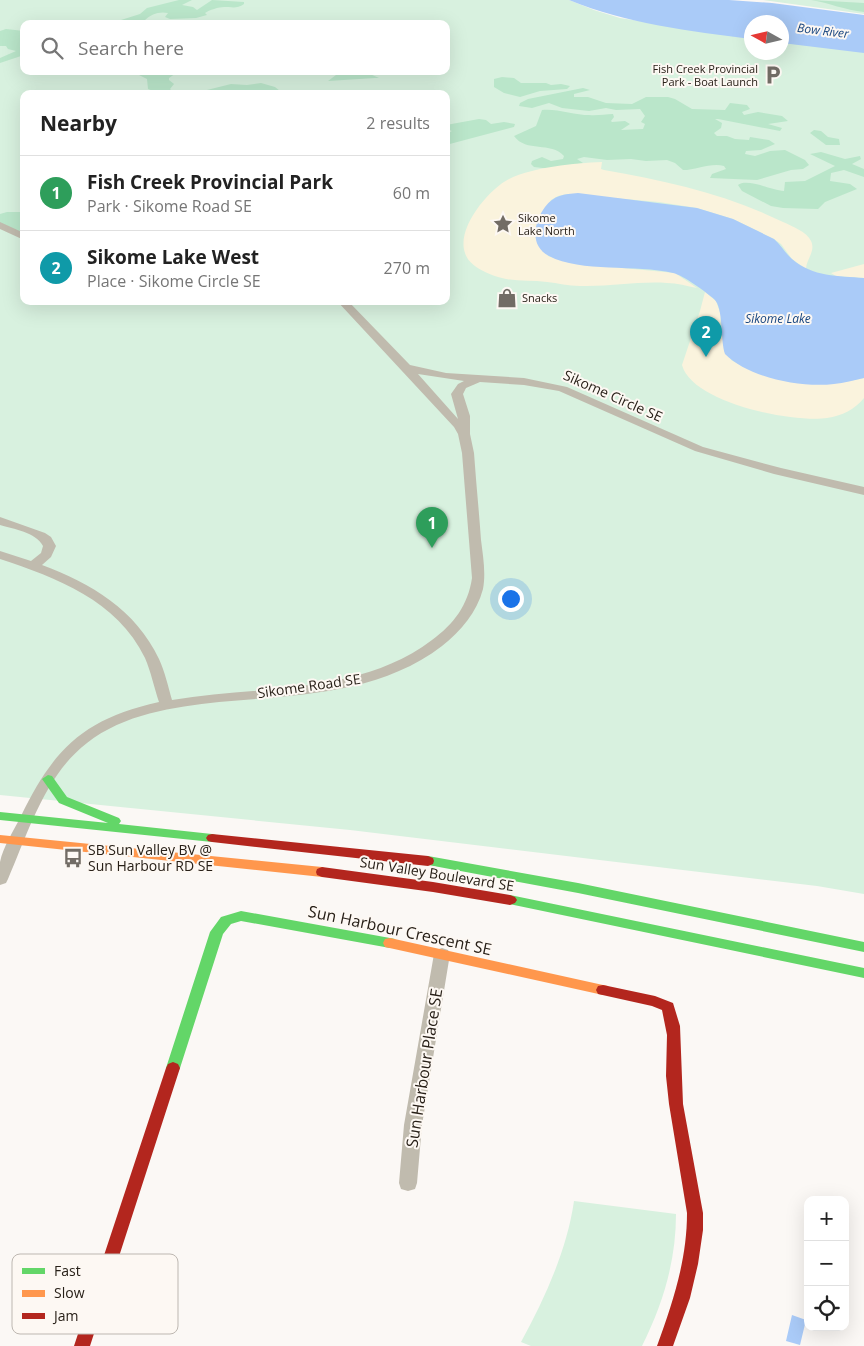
<!DOCTYPE html>
<html lang="en">
<head>
<meta charset="utf-8">
<style>
	:root { --surface:#fff; --page:#f6f6f6; --text:#222; --muted:#767676; --line:#e0e0e0; --accent:#7c3aed }
	body { margin:0; font-family:"Open Sans",sans-serif; background:var(--page); color:var(--text) }
	.controls { position:absolute; right:15px; bottom:15px; display:grid; overflow:hidden; border-radius:10px; box-shadow:0 5px 20px #0002 }
	.controls button { width:45px; height:45px; display:grid; place-items:center; padding:0; border:0; border-bottom:1px solid var(--line); background:var(--surface); color:var(--text); font:25px sans-serif }
	.compass { position:absolute; left:744px; top:15px; width:45px; height:45px; border-radius:50%; background:var(--surface); box-shadow:0 5px 20px #0002; rotate:278deg }
	.you { position:absolute; left:510px; top:598px; width:18px; height:18px; margin:-12px; border:4px solid #fff; border-radius:50%; background:#1a73e8; box-shadow:0 0 0 8px #1a73e833 }
	.badge { display:grid; place-items:center; width:32px; height:32px; border-radius:50%; background:var(--accent); color:#fff; font-size:16px; font-weight:700 }
	.pin { position:absolute; translate:-50% -41px; filter:drop-shadow(0 1px 2px #0008) }
	.pin::after { content:''; position:absolute; top:26px; width:18px; height:15px; background:inherit; clip-path:polygon(0 0,100% 0,50% 100%) }
	.list { margin:0; padding:0; list-style:none }
	h2 { display:flex; justify-content:space-between; align-items:center; height:65px; margin:0; padding:0 20px; font-size:21px }
	h2 small { font-size:16px; font-weight:400; color:var(--muted) }
	.list li { display:grid; grid-template-columns:32px 1fr auto; gap:15px; align-items:center; box-sizing:border-box; height:75px; padding:0 20px; border-top:1px solid var(--line) }
	.list b { display:block; font-size:19px; white-space:nowrap }
	.list p { margin:0; font-size:16px; white-space:nowrap; color:var(--muted) }
	.list em { font-size:16px; font-style:normal; color:var(--muted) }
	.icon { flex:none; width:28px; height:28px; fill:none; stroke:currentColor; stroke-width:2; stroke-linecap:round; stroke-linejoin:round }
	.map { position:relative; flex:none; width:864px; height:1346px; overflow:hidden }
	.search { position:absolute; background:var(--surface); box-shadow:0 5px 20px #0002; left:20px; top:20px; width:430px; height:55px; display:flex; align-items:center; gap:12px; box-sizing:border-box; padding:0 18px; border-radius:10px; color:var(--muted); font-size:19px }
	.panel { position:absolute; background:var(--surface); box-shadow:0 5px 20px #0002; left:20px; top:90px; width:430px; height:215px; border-radius:10px }
	.map>svg:first-child { display:block }
</style>
</head>
<body>
<div class="map">
<svg width="864" height="1346" viewBox="0 0 864 1346">
	<rect width="100%" height="100%" fill="#fbf8f5"/>
	<!-- green -->
	<path fill="#d8f1df" fill-rule="evenodd" d="M 0,0 L 569,0 L 594,10 L 620,18 L 751,38 L 752,52 L 782,52 L 782,40 L 864,50 L 864,894 L 817,886 L 350,830 L 0,795 ZM 24,24 L 446,24 L 446,71 L 24,71 ZM 24,94 L 446,94 L 446,301 L 24,301 Z
		M 763,0 L 864,0 L 864,14 Z
		M 574,1201 L 676,1214 C 676,1261 663,1304 642,1346 L 531,1346 L 521,1342 C 545,1298 567,1250 574,1201 Z"/>
	<!-- forest -->
	<path fill="#bae6ca" d="M 179,0 L 192,0 L 182,5 L 193,7 L 197,10 L 212,0 L 244,2 L 244,4 C 237,9 232,7 224,7 C 219,7 209,10 205,13 L 207,15 L 196,18 L 170,19 L 165,17 L 168,13 C 160,11 150,14 144,21 L 147,24 L 116,24 L 121,20 L 140,14 L 147,8 Z
		M 811,0 L 864,3 L 864,12 C 845,10 829,3 811,0 Z
		M 6,29 L 24,31 L 24,55 L 0,63 L 0,58 L 16,51 L 8,49 L 6,46 L 0,46 L 0,31 Z
		M 141,71 L 179,71 L 169,78 L 169,80 L 174,84 L 170,89 L 173,92 L 207,90 L 231,84 L 247,85 L 261,83 L 275,87 L 280,91 L 276,94 L 161,94 L 148,89 L 147,79 L 139,75 Z
		M 310,71 L 384,71 L 370,74 L 379,78 L 375,78 L 328,81 L 336,75 L 317,74 Z
		M 502,77 L 514,78 L 521,83 L 546,83 L 551,85 L 561,84 L 570,86 L 567,89 L 540,91 L 520,97 L 504,93 L 494,87 L 494,79 Z
		M 583,88 L 590,90 L 574,94 L 574,97 L 588,97 L 606,103 L 632,104 L 646,97 L 668,97 L 675,99 L 692,109 L 725,110 L 730,103 L 747,105 L 750,109 L 742,112 L 744,115 L 758,112 L 782,116 L 788,121 L 768,124 L 782,128 L 780,131 L 718,119 L 715,119 L 722,123 L 721,128 L 714,133 L 717,136 L 727,136 L 735,139 L 749,140 L 750,137 L 769,140 L 775,144 L 761,150 L 746,151 L 745,154 L 755,156 L 770,151 L 785,150 L 805,160 L 809,165 L 803,169 L 791,170 L 757,180 L 710,178 L 712,174 L 726,169 L 724,166 C 712,162 696,170 683,170 L 675,163 L 667,160 L 646,161 L 631,159 L 607,160 L 584,157 L 577,159 L 583,163 L 551,169 L 534,167 L 531,164 L 532,161 L 542,157 L 551,161 L 563,159 L 564,156 C 551,141 526,153 514,136 L 536,126 L 542,110 C 555,108 575,115 589,115 C 597,116 605,114 613,114 L 614,117 L 611,121 L 612,122 L 625,121 L 630,124 L 621,130 L 643,129 L 645,124 L 641,122 L 645,116 L 640,109 L 616,110 L 606,108 L 589,111 L 562,108 L 549,103 L 532,108 L 519,106 L 520,103 L 528,99 Z
		M 479,119 L 486,120 L 491,124 L 504,122 L 515,124 L 514,127 L 446,145 L 446,134 L 452,131 L 446,129 L 446,125 Z
		M 814,130 L 821,131 L 828,137 L 839,139 L 840,145 L 826,145 L 810,133 Z
		M 821,152 L 845,159 L 860,156 L 861,159 L 852,164 L 864,169 L 864,177 L 844,170 L 831,173 L 830,181 L 850,184 L 857,189 L 825,202 L 818,209 L 783,208 L 771,206 L 742,191 L 738,185 C 747,178 771,190 784,191 L 785,182 L 805,181 L 835,166 L 810,154 Z
		M 7,212 L 24,212 L 24,233 L 14,230 L 0,229 L 0,214 Z"/>
	<!-- sand -->
	<path fill="#faf3dd" d="M 602,162 L 601,169 L 604,170 C 667,181 726,194 783,222 C 792,226 807,232 811,241 C 816,251 806,260 806,269 L 792,259 L 781,244 L 774,239 L 733,219 L 697,208 L 659,202 L 567,194 L 558,196 L 551,200 L 538,219 L 548,256 L 570,263 L 675,273 L 697,288 C 687,286 677,283 667,283 C 638,281 609,287 580,286 C 568,286 558,283 547,282 C 530,280 513,282 498,277 C 486,273 469,266 465,253 C 456,228 489,189 509,179 C 534,167 574,163 602,162 Z
		M 864,264 L 864,278 L 836,276 L 831,273 Z
		M 705,292 L 716,301 L 721,315 L 720,326 L 731,360 C 774,385 816,389 864,378 L 864,398 C 855,409 842,416 827,418 C 793,423 692,403 682,365 L 700,311 Z"/>
	<!-- water -->
	<path fill="#aacbf8" d="M 569,0 L 729,0 L 772,3 L 864,15 L 864,53 L 782,43 L 782,22 L 752,22 L 751,39 C 690,31 627,24 569,0 Z
		M 578,193 L 697,208 L 733,219 L 774,239 C 781,245 785,253 792,259 C 813,277 838,276 864,278 L 864,378 C 854,380 844,383 834,384 C 801,388 749,378 725,354 C 720,340 724,308 714,299 C 706,292 683,275 673,273 C 636,264 581,273 549,256 C 529,246 534,222 545,207 C 554,195 564,194 578,193 Z
		M 792,1315 L 806,1320 L 800,1345 L 786,1341 Z"/>
	<g fill="none" stroke-linecap="round" stroke-linejoin="round">
		<!-- street -->
		<path fill="#c0bbae" fill-rule="evenodd" d="M 0,222 L 24,233 L 24,240 L 0,229 Z
			M 337,301 L 348,301 L 410,365 L 446,373 L 524,378 L 567,387 L 703,447 L 781,468 L 864,487 L 864,495 L 774,474 L 695,451 L 559,391 L 524,385 L 480,382 L 466,388 L 463,394 L 470,416 L 470,434 L 474,453 C 476,482 479,511 481,540 C 483,556 486,573 483,589 C 477,612 461,631 442,646 C 378,695 295,695 219,702 C 173,707 124,714 87,743 C 45,775 28,833 8,879 L 6,883 L 0,885 C 0,878 0,869 0,862 C 3,847 14,830 21,816 C 54,748 84,719 159,702 C 154,687 151,672 145,658 C 117,600 57,578 0,559 L 0,551 L 31,561 L 41,553 L 43,546 C 36,532 13,529 0,525 L 0,517 L 45,533 L 51,537 L 56,546 L 51,557 L 42,565 C 91,583 136,610 159,659 C 165,672 168,686 172,700 C 259,685 358,696 432,640 C 454,624 468,605 472,578 L 462,453 L 458,434 L 454,427 ZM 418,374 L 464,381 L 458,384 L 451,394 L 458,419 Z
			M 442,948 L 448,950 L 450,954 L 422,1125 L 417,1183 L 415,1189 L 408,1191 L 401,1189 L 399,1183 L 404,1125 L 434,954 L 436,950 Z"/>
		<!-- fast -->
		<path fill="#63d668" fill-rule="evenodd" d="M 48,775 L 52,776 L 67,797 L 119,818 L 121,821 L 119,824 L 212,834 L 216,835 L 218,838 L 216,841 L 212,842 L 0,820 L 0,812 L 108,823 L 59,803 L 42,779 Z
			M 428,856 L 578,883 L 864,942 L 864,952 L 578,893 L 423,864 L 422,861 L 423,858 Z
			M 510,895 L 864,968 L 864,978 L 505,903 L 503,900 L 505,897 Z
			M 241,911 L 390,938 L 395,939 L 397,943 L 395,947 L 390,948 L 241,921 L 231,924 L 223,934 L 180,1068 L 178,1072 L 173,1074 L 168,1072 L 166,1068 L 210,932 L 221,917 Z"/>
		<!-- slow -->
		<path fill="#ff974d" fill-rule="evenodd" d="M 0,835 L 322,867 L 327,869 L 328,872 L 327,875 L 322,877 L 0,843 Z
			M 390,938 L 603,985 L 608,986 L 610,990 L 608,994 L 603,995 L 385,947 L 383,943 L 385,939 Z"/>
		<!-- jam -->
		<path fill="#b3261e" fill-rule="evenodd" d="M 212,834 L 428,856 L 433,858 L 434,861 L 433,864 L 428,866 L 212,842 L 208,841 L 206,838 L 208,835 Z
			M 322,867 L 433,882 L 510,895 L 515,897 L 517,900 L 515,903 L 510,905 L 433,892 L 322,877 L 317,875 L 316,872 L 317,869 Z
			M 603,985 L 655,996 L 673,1003 L 680,1026 L 683,1104 L 703,1213 L 703,1230 L 698,1264 L 690,1298 L 673,1346 L 657,1346 C 673,1302 687,1260 687,1213 L 669,1104 L 666,1076 L 667,1035 L 662,1010 L 652,1006 L 598,994 L 596,990 L 598,986 Z
			M 173,1062 L 178,1064 L 180,1068 L 90,1346 L 74,1346 L 166,1068 L 168,1064 Z"/>
	</g>
	<!-- icons -->
	<defs>
		<symbol id="parking-bare" viewBox="-9 -9 18 18"><path d="M-3.5-5.5H1a3.5 3.5 0 0 1 0 7H-1V5.5H-3.5ZM-1-3.4V-.6H.8a1.4 1.4 0 0 0 0-2.8Z" fill="#726c65" stroke="#fdf8f3" stroke-width="2.5" paint-order="stroke"/></symbol>
		<symbol id="sight-bare" viewBox="-9 -9 18 18"><path d="M0-6L1.8-2.2L6-1.7L2.9 1.2L3.7 5.4L0 3.3L-3.7 5.4L-2.9 1.2L-6-1.7L-1.8-2.2Z" fill="#726c65" stroke="#fdf8f3" stroke-width="2.5" paint-order="stroke"/></symbol>
		<symbol id="shop-bare" viewBox="-9 -9 18 18"><path d="M-5-2.5h2.3a2.7 3.5 0 0 1 5.4 0H5L5.5 6h-11ZM-1.5-2.5h3a1.5 2.3 0 0 0-3 0Z" fill="#726c65" stroke="#fdf8f3" stroke-width="2.5" paint-order="stroke"/></symbol>
		<symbol id="bus-bare" viewBox="-9 -9 18 18"><path d="M-5-6H5V4H4V6H2V4H-2V6H-4V4H-5ZM-3.5-4V0h7V-4ZM-3.5 1.2v1.5H-2V1.2ZM2 1.2v1.5H3.5V1.2Z" fill="#726c65" stroke="#fdf8f3" stroke-width="2.5" paint-order="stroke"/></symbol>
	</defs>
	<g fill-rule="evenodd">
		<use href="#parking-bare" x="759" y="61" width="28" height="28"/>
		<use href="#sight-bare" x="489" y="210" width="28" height="28"/>
		<use href="#shop-bare" x="493" y="284" width="28" height="28"/>
		<use href="#bus-bare" x="59" y="844" width="28" height="28"/>
	</g>
	<g text-anchor="middle" stroke-width="4" stroke-linejoin="round" paint-order="stroke">
		<!-- far-poi labels -->
		<g font-size="11" fill="#282018" stroke="#fdf8f3" text-anchor="start">
			<text x="758" y="73" text-anchor="end">Fish Creek Provincial<tspan x="758" dy="13">Park - Boat Launch</tspan></text>
			<text x="518" y="222">Sikome<tspan x="518" dy="13">Lake North</tspan></text>
			<text x="522" y="302">Snacks</text>
		</g>
		<!-- far-water labels -->
		<g font-size="12" font-style="italic" fill="#17457f" stroke="#fdf8f3">
			<text transform="translate(823 31) rotate(7)" y="4">Bow River</text>
			<text x="778" y="323">Sikome Lake</text>
		</g>
		<!-- street labels -->
		<g font-size="14" fill="#282018" stroke="#fdf8f3">
			<text transform="translate(613 396) rotate(24)" y="5">Sikome Circle SE</text>
			<text transform="translate(309 686) rotate(-8)" y="5">Sikome Road SE</text>
			<text transform="translate(437 874) rotate(9)" y="5">Sun Valley Boulevard SE</text>
		</g>
		<!-- poi labels -->
		<g font-size="14" fill="#282018" stroke="#fdf8f3" text-anchor="start">
			<text x="88" y="855">SB Sun Valley BV @<tspan x="88" dy="16">Sun Harbour RD SE</tspan></text>
		</g>
		<!-- near-street labels -->
		<g font-size="16" fill="#282018" stroke="#fdf8f3">
			<text transform="translate(400 930) rotate(12)" y="6">Sun Harbour Crescent SE</text>
			<text transform="translate(424 1068) rotate(-81)" y="6">Sun Harbour Place SE</text>
		</g>
	</g>
	<!-- legend -->
	<rect x="12" y="1254" width="166" height="80" rx="8" fill="#fdf8f3" stroke="#bdb7b1" stroke-width="1"/>
	<rect x="22" y="1268" width="23" height="6" fill="#63d668"/>
	<rect x="22" y="1290" width="23" height="7" fill="#ff974d"/>
	<rect x="22" y="1313" width="23" height="6" fill="#b3261e"/>
	<g font-size="14" fill="#282018">
		<text x="54" y="1276">Fast</text>
		<text x="54" y="1298">Slow</text>
		<text x="54" y="1321">Jam</text>
	</g>
</svg>
<div class="controls">
<button>+</button>
<button>−</button>
<button><svg class="icon" aria-label="locate" viewBox="0 0 24 24"><circle cx="12" cy="12" r="6"/><path d="M12 2v4M12 18v4M2 12h4M18 12h4"/></svg></button>
</div>
<svg class="compass" viewBox="-18 -18 36 36"><path d="M0-13l5 13h-10z" fill="#e53935"/><path d="M0 13l5-13h-10z" fill="#767676"/></svg>
<div class="you"></div>
<div class="pin badge" style="left:432px;top:548px;background:#2e9e5b">1</div>
<div class="pin badge" style="left:706px;top:357px;background:#0f9aa8">2</div>
<div class="search"><svg class="icon" aria-label="search" viewBox="0 0 24 24"><circle cx="10" cy="10" r="6"/><path d="M15 15l6 6"/></svg>Search here</div>
<section class="panel">
<h2>Nearby<small>2 results</small></h2>
<ul class="list">
<li><span class="badge" style="background:#2e9e5b">1</span><div><b>Fish Creek Provincial Park</b><p>Park · Sikome Road SE</p></div><em>60 m</em></li>
<li><span class="badge" style="background:#0f9aa8">2</span><div><b>Sikome Lake West</b><p>Place · Sikome Circle SE</p></div><em>270 m</em></li>
</ul>
</section>
</div>
</body>
</html>
